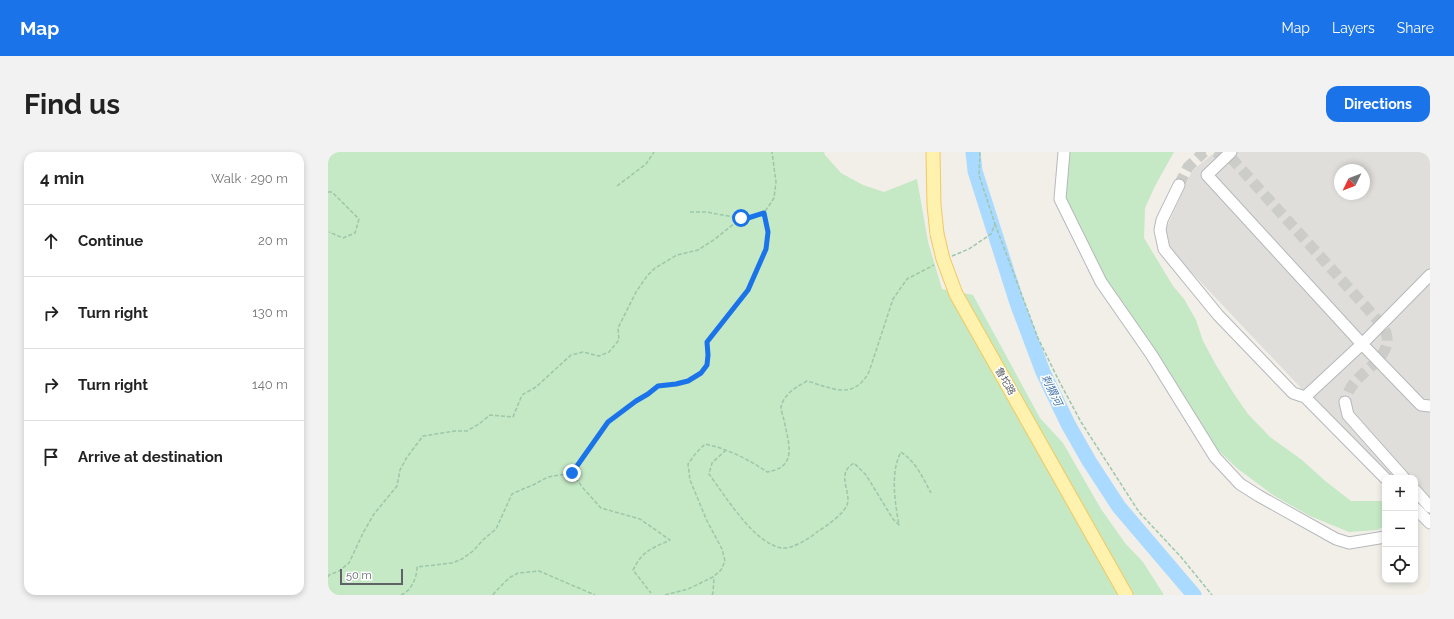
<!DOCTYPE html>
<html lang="en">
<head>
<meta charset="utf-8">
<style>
	:root { --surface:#fff; --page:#f2f2f2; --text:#222; --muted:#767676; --line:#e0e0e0; --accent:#1a73e8 }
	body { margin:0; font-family:Raleway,"Noto Sans SC",sans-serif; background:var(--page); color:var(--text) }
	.controls { position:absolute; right:12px; bottom:12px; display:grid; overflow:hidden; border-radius:8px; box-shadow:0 2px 6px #0003 }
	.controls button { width:36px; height:36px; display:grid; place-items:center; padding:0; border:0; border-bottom:1px solid var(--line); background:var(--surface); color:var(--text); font:20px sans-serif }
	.compass { position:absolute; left:1006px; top:12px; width:36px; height:36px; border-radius:50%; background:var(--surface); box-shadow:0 2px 6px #0003; rotate:227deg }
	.scale { position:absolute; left:12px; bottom:10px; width:63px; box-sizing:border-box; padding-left:4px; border:2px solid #5f6368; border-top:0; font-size:11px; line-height:14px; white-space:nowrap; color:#5f6368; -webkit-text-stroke:3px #fff; paint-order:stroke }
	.stop { position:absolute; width:12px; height:12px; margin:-9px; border:3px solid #1a73e8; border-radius:50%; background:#fff }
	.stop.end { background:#1a73e8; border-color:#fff; box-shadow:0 1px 4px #0008 }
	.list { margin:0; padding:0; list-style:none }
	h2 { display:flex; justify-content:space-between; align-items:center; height:52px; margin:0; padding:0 16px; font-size:17px }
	h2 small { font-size:13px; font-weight:400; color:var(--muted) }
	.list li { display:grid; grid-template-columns:26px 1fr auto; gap:12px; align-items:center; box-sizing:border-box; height:72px; padding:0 16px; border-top:1px solid var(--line) }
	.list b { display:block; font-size:15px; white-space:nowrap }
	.list em { font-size:13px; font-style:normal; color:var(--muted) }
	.icon { flex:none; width:22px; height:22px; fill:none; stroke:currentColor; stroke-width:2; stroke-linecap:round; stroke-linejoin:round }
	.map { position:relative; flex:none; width:1102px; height:443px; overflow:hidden; border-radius:12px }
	header { display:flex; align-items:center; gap:24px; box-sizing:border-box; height:56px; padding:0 20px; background:var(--accent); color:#fff }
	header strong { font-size:19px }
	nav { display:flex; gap:22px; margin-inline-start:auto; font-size:14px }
	.intro { display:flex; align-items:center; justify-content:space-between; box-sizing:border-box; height:96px; padding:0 24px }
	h1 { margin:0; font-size:28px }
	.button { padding:10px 18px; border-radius:12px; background:var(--accent); color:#fff; font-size:14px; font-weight:700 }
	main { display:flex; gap:24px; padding:0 24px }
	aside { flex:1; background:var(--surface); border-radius:12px; box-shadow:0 2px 6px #0003 }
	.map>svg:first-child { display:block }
</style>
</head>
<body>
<header>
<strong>Map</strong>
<nav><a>Map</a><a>Layers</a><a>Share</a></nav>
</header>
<div class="intro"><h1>Find us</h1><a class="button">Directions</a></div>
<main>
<aside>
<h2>4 min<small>Walk · 290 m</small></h2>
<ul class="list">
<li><svg class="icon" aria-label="ahead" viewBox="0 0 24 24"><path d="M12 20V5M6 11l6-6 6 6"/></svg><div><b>Continue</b></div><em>20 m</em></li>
<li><svg class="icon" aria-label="right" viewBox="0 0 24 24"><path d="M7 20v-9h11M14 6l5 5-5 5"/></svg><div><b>Turn right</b></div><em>130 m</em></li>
<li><svg class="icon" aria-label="right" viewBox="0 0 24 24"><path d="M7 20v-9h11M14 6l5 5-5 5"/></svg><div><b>Turn right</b></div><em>140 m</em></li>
<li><svg class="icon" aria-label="arrive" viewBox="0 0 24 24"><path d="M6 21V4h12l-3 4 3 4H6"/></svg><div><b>Arrive at destination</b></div></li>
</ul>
</aside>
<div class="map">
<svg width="1102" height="443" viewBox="0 0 1102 443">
	<rect width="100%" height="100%" fill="#f1efe8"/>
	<!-- industrial -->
	<path fill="#e0deda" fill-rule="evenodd" d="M 887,0 L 1102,0 L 1102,372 L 1087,356 L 1087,326 L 1058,326 L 833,88 L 864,19 ZM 1012,18 L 1036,18 L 1036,42 L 1012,42 Z"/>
	<!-- green -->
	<path fill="#c5e8c5" d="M 0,0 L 496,0 L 497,3 L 513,21 L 535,33 L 556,40 L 589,27 L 600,90 L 614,137 L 645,143 L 712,266 L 735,291 L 773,357 L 797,391 L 815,410 L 836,443 L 0,443 Z
		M 735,0 L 846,0 L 827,34 L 817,56 L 816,86 L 845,134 L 856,147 L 868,168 L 875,189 L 888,213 L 906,242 L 920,262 L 942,285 L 974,308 L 996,328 L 1023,349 L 1057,349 L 1057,374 L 1049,378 L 1021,380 L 982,364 L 945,343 L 910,317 L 890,298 L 871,274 L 776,135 L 743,62 L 735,32 Z"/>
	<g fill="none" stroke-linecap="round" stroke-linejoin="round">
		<!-- river -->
		<path stroke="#aadaff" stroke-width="15" d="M 645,0 L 647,19 L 689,151 L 715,220 L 740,272 L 761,309 L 791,355 L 866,443"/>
		<!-- minor-tunnel -->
		<path stroke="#ccccc8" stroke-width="11" stroke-dasharray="11 5.5" stroke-linecap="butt" d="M 887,0 L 905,8 L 1047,165 C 1051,170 1056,175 1058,181 C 1065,203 1038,216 1026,231 C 1021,237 1019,243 1017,250
			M 851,33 L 860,15 L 876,0 L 879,0"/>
		<defs>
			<path id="minor" d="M 736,0 L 732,47 L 773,130 L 823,202 L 887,305 L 912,332 L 931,344 L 1008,387 L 1021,391 L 1057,385
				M 903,0 L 879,23 L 1034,192 L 1093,253 L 1102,254
				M 851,33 L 834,68 L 832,78 L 836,97 L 890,163 L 965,241 L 977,245
				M 1017,250 L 1020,263 L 1076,326
				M 1057,326 L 977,245 L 1034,192 L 1102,123
				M 1087,338 L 1102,355
				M 1087,356 L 1102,371"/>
			<path id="major" d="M 605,0 L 606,53 L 609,82
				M 628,142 L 798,443"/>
		</defs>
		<!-- minor casing -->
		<use href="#minor" stroke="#b5b8bc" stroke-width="13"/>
		<!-- major casing -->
		<use href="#major" stroke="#f2c960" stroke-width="15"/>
		<!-- path -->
		<path stroke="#9cc7a9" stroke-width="1.5" stroke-dasharray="4 2" stroke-linecap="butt" d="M 289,34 L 318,12 L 326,0
			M 0,40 L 4,40 L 31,67 L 27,81 L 15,86 L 1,80
			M 362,60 L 378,60 L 417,67 L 436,61 L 446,46 L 448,30 L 444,0
			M 667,72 L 710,186 L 730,227 L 753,270 L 811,360 L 853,405 L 884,443
			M 624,104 L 641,97 L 663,82 L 667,72 L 651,23 L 652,0
			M 398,298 L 384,311 L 381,322 C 398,345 425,390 453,396 C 463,398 482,386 489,380 C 498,374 515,363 519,353 C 524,340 507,322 526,311 L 538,323 L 565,367 L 571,373 C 567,351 562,320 573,300 C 588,310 595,326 603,341
			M 244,321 L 255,336 L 273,356 L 312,367 L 342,388 C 323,397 315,398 305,418 L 323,441
			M 0,425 L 1,423 L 11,419 L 21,411 L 35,381 L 46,362 L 69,334 L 72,318 L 79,305 L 95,284 L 127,279 L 139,279 L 151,272 L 162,263 L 185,265 L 194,243 L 208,235 L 243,203 L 255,200 L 271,204 L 281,200 L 291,188 L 290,176 L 308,140 L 319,124 L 327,116 L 349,103 L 370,98 L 387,87 L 413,66
			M 73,443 C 83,439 89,426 89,415 L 124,411 L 134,407 L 145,399 L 156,387 L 168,377 L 184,342 L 195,337 L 205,333 L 220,325 L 244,321 L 280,270 L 308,249 L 321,242 L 330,234 L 348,232 L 360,229 L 373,221 L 379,213 L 380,203 L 379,190 L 421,137 L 438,97 L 440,80 L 436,61
			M 165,443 L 167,440 L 181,426 L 190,421 L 211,419 L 267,443
			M 337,443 L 360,437 L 385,425 L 393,418 L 397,409 L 394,397 L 379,369 L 362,328 L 360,312 L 368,301 L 377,292 C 400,297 420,307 439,320 C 471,315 460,290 456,268 C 455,264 453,259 453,255 C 456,242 468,235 479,229 C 504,236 525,249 541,220 L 565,147 L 579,127 L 606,113
			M 384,443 L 385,441 L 386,425"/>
		<!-- minor -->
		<use href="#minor" stroke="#fff" stroke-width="11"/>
		<!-- major -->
		<use href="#major" stroke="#fff2af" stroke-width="13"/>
		<defs>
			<path id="major-bridge" d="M 609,82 L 615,107 L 628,142"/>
		</defs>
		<!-- major-bridge casing -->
		<use href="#major-bridge" stroke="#f2c960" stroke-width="15" stroke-linecap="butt"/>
		<!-- major-bridge -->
		<use href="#major-bridge" stroke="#fff2af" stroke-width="13"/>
	</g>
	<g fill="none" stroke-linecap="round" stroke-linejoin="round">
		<!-- route -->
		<path stroke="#1a73e8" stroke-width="5" d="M 244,321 L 280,270 L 308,249 L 320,242 L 330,234 L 348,232 L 360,229 L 373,221 L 379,213 L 380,203 L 379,190 L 420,138 L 438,97 L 440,80 L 436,61 L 417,67 L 413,66"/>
	</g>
	<g text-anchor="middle" stroke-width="3" stroke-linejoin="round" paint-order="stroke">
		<!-- street labels -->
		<g font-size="10" fill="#5f6368" stroke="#fff">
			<text transform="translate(678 229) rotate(60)" y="4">鲁坨路</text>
		</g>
		<!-- water labels -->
		<g font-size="11" font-style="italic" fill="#4174aa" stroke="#fff">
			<text transform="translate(724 238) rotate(64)" y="4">刺猬河</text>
		</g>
	</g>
</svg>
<div class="controls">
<button>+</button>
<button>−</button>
<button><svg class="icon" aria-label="locate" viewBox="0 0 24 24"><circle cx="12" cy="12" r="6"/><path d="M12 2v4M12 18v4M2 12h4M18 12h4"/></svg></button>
</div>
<svg class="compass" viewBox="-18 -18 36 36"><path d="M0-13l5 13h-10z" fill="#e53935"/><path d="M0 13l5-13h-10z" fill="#767676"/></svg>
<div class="scale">50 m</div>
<div class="stop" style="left:413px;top:66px"></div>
<div class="stop end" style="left:244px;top:321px"></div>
</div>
</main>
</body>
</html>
